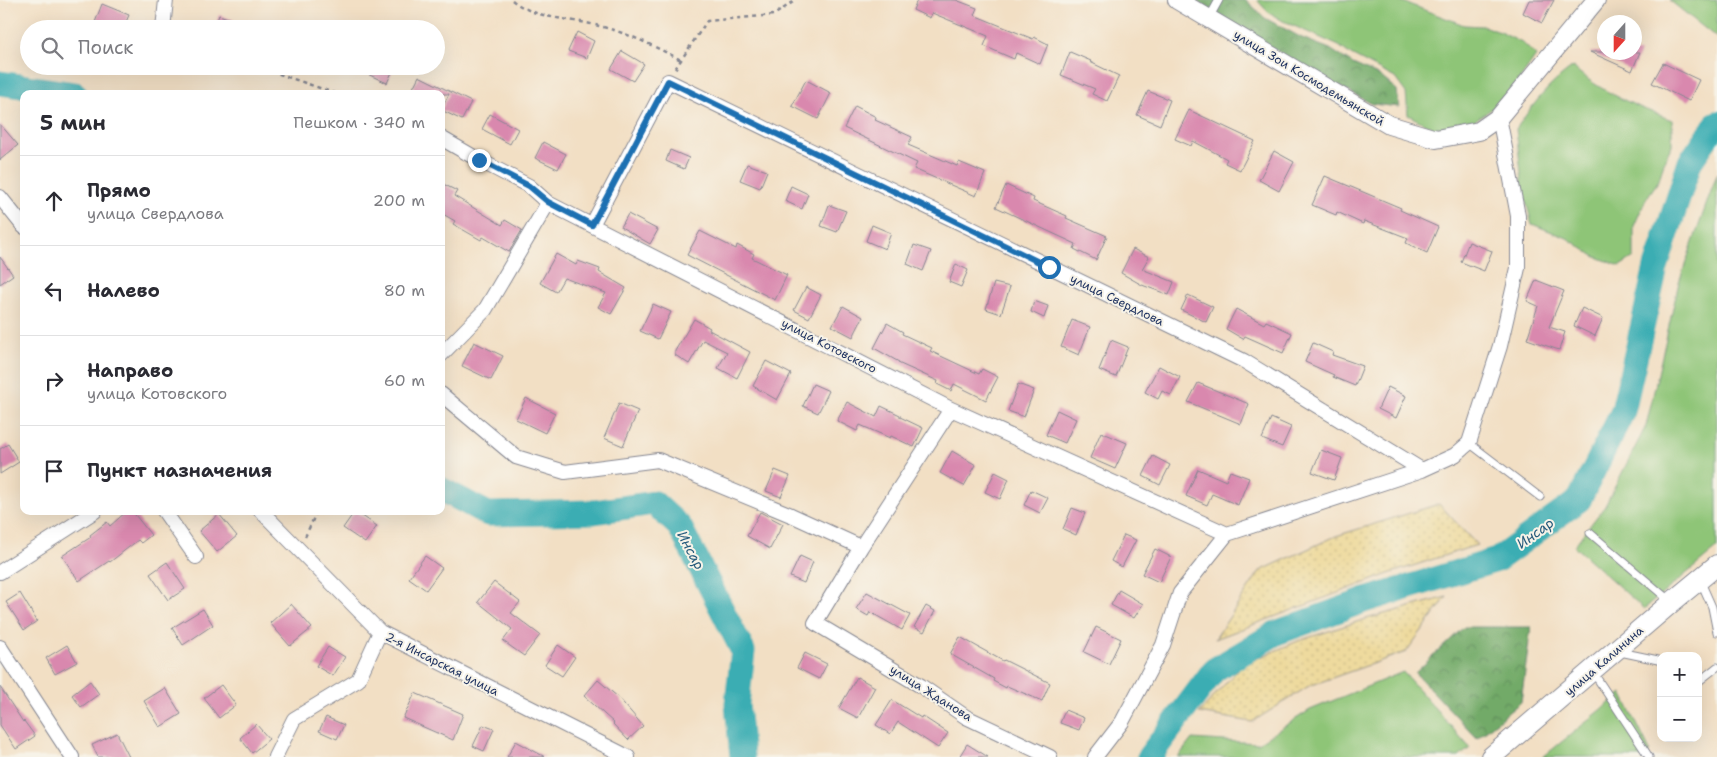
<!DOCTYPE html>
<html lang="ru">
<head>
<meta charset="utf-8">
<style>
	:root { --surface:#fff; --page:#f2f2f3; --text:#2b2b33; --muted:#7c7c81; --line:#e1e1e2 }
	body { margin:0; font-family:"Shantell Sans",sans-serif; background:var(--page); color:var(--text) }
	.controls { position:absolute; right:15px; bottom:15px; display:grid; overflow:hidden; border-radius:10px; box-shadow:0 5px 20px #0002 }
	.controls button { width:45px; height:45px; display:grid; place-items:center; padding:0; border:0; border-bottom:1px solid var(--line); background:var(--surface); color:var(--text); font:25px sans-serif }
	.compass { position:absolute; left:1597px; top:15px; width:45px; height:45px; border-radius:50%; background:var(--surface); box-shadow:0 5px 20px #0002; rotate:201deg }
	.stop { position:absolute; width:15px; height:15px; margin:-11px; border:4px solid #1f6fb2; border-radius:50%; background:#fff }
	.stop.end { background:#1f6fb2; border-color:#fff; box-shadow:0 1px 5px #0008 }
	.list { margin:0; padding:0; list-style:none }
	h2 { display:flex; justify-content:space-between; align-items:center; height:65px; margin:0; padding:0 20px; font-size:21px }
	h2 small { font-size:16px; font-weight:400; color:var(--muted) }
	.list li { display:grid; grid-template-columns:32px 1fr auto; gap:15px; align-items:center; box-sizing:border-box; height:90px; padding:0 20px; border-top:1px solid var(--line) }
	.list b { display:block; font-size:19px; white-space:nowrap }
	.list p { margin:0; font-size:16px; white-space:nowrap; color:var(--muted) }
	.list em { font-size:16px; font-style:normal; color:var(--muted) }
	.icon { flex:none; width:28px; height:28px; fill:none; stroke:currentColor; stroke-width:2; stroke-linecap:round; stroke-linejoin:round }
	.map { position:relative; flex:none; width:1717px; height:757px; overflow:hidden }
	.search { position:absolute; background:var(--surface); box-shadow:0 5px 20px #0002; left:20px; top:20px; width:425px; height:55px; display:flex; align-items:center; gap:12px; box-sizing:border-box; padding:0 18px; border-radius:28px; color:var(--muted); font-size:19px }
	.panel { position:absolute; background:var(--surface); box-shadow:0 5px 20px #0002; left:20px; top:90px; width:425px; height:425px; border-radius:10px }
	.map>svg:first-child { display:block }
</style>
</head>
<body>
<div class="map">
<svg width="1717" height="757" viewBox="0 0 1717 757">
	<defs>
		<pattern id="forest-crowns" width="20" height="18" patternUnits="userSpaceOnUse" patternTransform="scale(1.25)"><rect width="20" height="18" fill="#72aa68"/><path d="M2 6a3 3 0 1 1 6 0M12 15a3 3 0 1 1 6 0" fill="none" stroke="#5d8b59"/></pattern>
		<pattern id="sand-dots" width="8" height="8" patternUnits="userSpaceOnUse" patternTransform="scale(1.25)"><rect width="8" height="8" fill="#eeda9e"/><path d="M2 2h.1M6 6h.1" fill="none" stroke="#ccbb8a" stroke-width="1.8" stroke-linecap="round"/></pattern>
	</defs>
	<rect width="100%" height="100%" fill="#f7f3e8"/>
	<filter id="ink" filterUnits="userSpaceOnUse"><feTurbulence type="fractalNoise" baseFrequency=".02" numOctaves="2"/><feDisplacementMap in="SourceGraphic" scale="10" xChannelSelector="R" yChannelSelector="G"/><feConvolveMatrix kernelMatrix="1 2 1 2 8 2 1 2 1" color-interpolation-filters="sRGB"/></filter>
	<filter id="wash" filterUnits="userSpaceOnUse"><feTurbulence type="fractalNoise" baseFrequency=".0096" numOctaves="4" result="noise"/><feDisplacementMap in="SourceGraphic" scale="20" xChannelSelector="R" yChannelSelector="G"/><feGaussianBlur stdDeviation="1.12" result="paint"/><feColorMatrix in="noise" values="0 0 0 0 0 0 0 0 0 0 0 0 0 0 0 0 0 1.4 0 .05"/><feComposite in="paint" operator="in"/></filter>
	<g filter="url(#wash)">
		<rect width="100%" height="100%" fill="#f2dfc4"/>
		<!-- green -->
		<path fill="#8ec577" stroke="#547a6a" d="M1257,0H1398L1464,25L1483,26L1500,32L1524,44L1536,56L1518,82L1495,107L1464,127L1433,128L1408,115L1406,93L1395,78L1351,55L1339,46L1283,21L1268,12Z
			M1669,0H1717V38Z
			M1573,67C1598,91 1640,108 1672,120V145L1665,159L1659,180L1646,199L1634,226V257L1620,266L1594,256L1567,238L1532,224L1523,190L1516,129C1534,103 1547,86 1573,67Z
			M1717,174V548L1644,609L1574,546L1605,506L1646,426L1679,282Z
			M1403,672L1470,748L1459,757H1178L1192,739L1258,743L1310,710Z
			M1622,693L1650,751L1643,757H1543Z"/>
		<!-- forest -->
		<path fill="url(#forest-crowns)" stroke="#466c63" d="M1194,0H1246L1265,18L1302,38L1330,49L1353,64L1380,76L1397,90L1399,107L1372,104L1323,78L1221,18Z
			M1464,627H1531L1521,702L1477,738L1415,673Z"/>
		<!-- sand -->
		<path fill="url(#sand-dots)" stroke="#84847e" d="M1439,504L1477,545L1391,573L1215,639L1260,571L1336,536Z
			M1447,597L1406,652L1309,686L1252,722L1199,713L1242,665L1298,641L1366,619Z"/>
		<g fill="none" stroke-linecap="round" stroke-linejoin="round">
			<!-- river -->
			<path stroke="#3badb3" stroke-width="25" d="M0,83L75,94
				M441,489L488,514L594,512L654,503L680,527L743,651L737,704L742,757
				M1149,757L1214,670L1276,633L1366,600L1497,560L1579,500L1623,411L1656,267L1690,162L1717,123"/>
		</g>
		<g id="blocks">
			<!-- building -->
			<path fill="#d988ae" d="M917,0H956L977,8L974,15L1033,39L1034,37L1048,44L1040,64L1016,53L1014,59L984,46L988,36L932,13L930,18L913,10Z
				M1529,0H1554L1542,23L1523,13Z
				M102,4L129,15L123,29H104L94,25Z
				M219,15L234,20L231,29H214Z
				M577,32L594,41L587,58L568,51Z
				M622,51L644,64L633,81L611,69Z
				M1070,52L1091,61L1090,62L1119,76L1107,101L1092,94L1095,89L1061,75Z
				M1590,52H1640L1632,71Z
				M1663,63L1699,80L1689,101L1652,83Z
				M350,66H395L387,83Z
				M419,76L471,102L462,120L441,110L449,94H410Z
				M806,80L831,93L818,119L792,106Z
				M1148,91L1170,100L1160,125L1137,115Z
				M855,106L876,117L875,120L912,137L908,145L957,166L959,162L985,173L976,196L914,169L917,163L844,128Z
				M1189,110L1255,141L1240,170L1225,163L1227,159L1193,141L1191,146L1175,139Z
				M490,114L518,129L510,144L482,129Z
				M0,124L18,145L0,160Z
				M543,142L566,154L558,169L535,158Z
				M670,150L689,158L684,169L666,161Z
				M1274,151L1294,162L1279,191L1259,180Z
				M747,164L767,171L760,188L740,180Z
				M1325,176L1401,208L1400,210L1438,227L1427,253L1406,243L1408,238L1364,221L1363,224L1337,212L1336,215L1312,205Z
				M441,183L457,191L454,196L502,225L505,220L522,230L509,252L483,237L481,240L453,224L455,221L441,213Z
				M1006,185L1034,198L1033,201L1067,216L1066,218L1107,236L1096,260L1074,249L1076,244L996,207Z
				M791,186L808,194L802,209L785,201Z
				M829,205L846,211L837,232L821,226Z
				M628,214L658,230L650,244L621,227Z
				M872,225L891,233L885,249L866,241Z
				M700,231L736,249L737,245L754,254L752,258L787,275L775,300L687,255Z
				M1469,242L1492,251L1484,271L1461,262Z
				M914,245L931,251L923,271L907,264Z
				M1133,249L1149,257L1142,269L1174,282L1169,295L1142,285L1121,273Z
				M556,254L576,265L578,261L600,269L599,272L626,288L611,314L598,307L606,293L564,278L556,292L540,283Z
				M0,257L13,275L0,284Z
				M956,264L968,270L961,287L949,282Z
				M1536,280L1564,291L1549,327L1565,332L1559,350L1527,339L1538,306L1527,301Z
				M994,283L1010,287L1001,314L986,309Z
				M806,287L821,295L809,318L794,310Z
				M1188,295L1213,307L1206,322L1181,310Z
				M1034,301L1048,306L1044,318L1031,312Z
				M653,304L671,312L658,339L640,331Z
				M843,306L863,317L853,337L832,326Z
				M1582,308L1603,318L1595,336L1574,326Z
				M1236,309L1264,324L1266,321L1292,333L1283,353L1245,336L1243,339L1226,329Z
				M694,319L710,328L709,330L750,352L737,378L718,368L727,352L703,340L689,364L675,355V351Z
				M1072,320L1090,327L1079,355L1061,347Z
				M887,323L903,332L902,334L932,348L930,351L979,374L982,369L998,377L986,400L954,384L951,391L937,384L938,381L898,363L899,362L874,348Z
				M1111,340L1128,347L1116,377L1099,370Z
				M474,342L503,356L491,380L462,366Z
				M1313,343L1333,352L1332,355L1363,366L1355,386L1333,377L1334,375L1305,362Z
				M766,361L791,374L777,400L753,386Z
				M1159,366L1180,377L1171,395L1162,391L1158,399L1145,392Z
				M1198,383L1249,404L1241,424L1188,402Z
				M813,384L829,391L818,413L803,406Z
				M1018,384L1034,390L1024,417L1008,411Z
				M1388,387L1406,396L1396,418L1378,409Z
				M526,398L555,413L545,433L516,419Z
				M847,402L876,417L881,406L900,415V417L923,428L914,447L891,436L890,438L860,425L857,431L837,421Z
				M619,403L638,411L623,446L604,438Z
				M1057,410L1076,419L1065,443L1046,435Z
				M1271,418L1291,427L1282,447L1262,439Z
				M1101,432L1127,443L1115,469L1090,458Z
				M8,444L19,462L0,474V449Z
				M1321,450L1342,458L1334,480L1312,472Z
				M952,451L976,465L964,486L940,473Z
				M1153,456L1170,465L1160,485L1143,476Z
				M1198,469L1226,481L1230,471L1249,478L1238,505L1212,494L1207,505L1186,496Z
				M775,470L790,476L781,497L766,491Z
				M995,472L1009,479L1000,499L985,492Z
				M1031,490L1048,498L1040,513L1024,505Z
				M1072,508L1085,513L1076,535L1063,529Z
				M127,511H132L151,535L141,543L138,540L110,562L109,561L79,581L62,556L91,537L90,535L107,522L110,526Z
				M355,511L377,526L365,543L343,528Z
				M760,512L783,524L770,549L747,536Z
				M219,514L237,536L217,552L199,531Z
				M1124,535L1136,540L1122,567L1111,561Z
				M1155,549L1171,557L1159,582L1142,574Z
				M425,556L442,568L426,590L409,578Z
				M800,556L813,562L804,583L790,577Z
				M167,562L185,589L168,600L150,574Z
				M494,582L520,602L511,613L540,635L524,656L503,641L512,629L478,602Z
				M1119,590L1143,604L1134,618L1111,605Z
				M867,592L910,615L902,630L870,612L868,616L856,609Z
				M20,593L37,621L24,630L6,602Z
				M291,604L312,628L290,646L270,623Z
				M926,606L935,611L924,632L914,627Z
				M203,609L213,625L183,645L172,628Z
				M1096,627L1121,639L1109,664L1084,652Z
				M960,637L1003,661L1004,660L1050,683L1042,701L1007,686L1006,688L993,681L994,679L950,654Z
				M67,645L77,662L55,674L46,658Z
				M558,645L575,657L562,676L545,665Z
				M328,647L345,657L333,676L316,666Z
				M805,653L827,664L819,679L797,668Z
				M857,677L875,687L858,718L839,708Z
				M598,680L619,698L643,726L628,740L613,724L614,723L584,696Z
				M90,681L99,694L81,707L72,695Z
				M221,685L236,705L219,718L204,698Z
				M0,687L23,722L24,721L35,736L16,749L0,725Z
				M165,688L181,714L160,727L144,701Z
				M415,693L463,714L453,740L403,718Z
				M892,700L921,718L922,716L948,733L938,748L898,722L890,734L876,725Z
				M1065,710L1084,718L1079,730L1060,723Z
				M326,717L344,725L337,739L319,731Z
				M256,724L269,739L252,753L240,738Z
				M483,725L494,729L484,751L473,746Z
				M117,733L129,757H98L92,745Z
				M516,741L545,757H507Z
				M967,744L988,757H959Z"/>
		</g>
	</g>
	<g filter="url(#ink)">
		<use href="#blocks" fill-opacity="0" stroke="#868791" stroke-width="1"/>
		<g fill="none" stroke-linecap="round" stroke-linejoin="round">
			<!-- service casing -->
			<g stroke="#868791" stroke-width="9">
				<path id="service" d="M1209,18L1219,0
					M1469,443L1540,497
					M1590,533L1670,601
					M1700,580L1712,607L1717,632
					M1620,652L1658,660L1661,662
					M1593,672L1649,757
					M1698,682L1717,667"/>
			</g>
			<!-- minor casing -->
			<g stroke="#868791" stroke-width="16">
				<path id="minor" d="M163,29L166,0
					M441,138L479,160L529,186L548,203L951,409L1227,534
					M0,197L24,227
					M592,225L668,81L1244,361L1422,470
					M441,355L485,310L548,203
					M441,394L516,457L565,472L658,460L791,515L861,547
					M951,409L861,547L815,623L921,686L966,717L1050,757
					M164,511L196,557
					M261,511L380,632L628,757
					M0,572L95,511
					M0,647L72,757
					M275,757L294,719L358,680L380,632
					M1095,757L1122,722L1163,645L1180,593L1227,534L1422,470L1455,455L1469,443L1500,346L1518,268V216L1499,117"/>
			</g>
			<!-- tertiary casing -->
			<g stroke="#868791" stroke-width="20">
				<path id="tertiary" d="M1177,0L1389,125L1436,139L1479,131L1499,117L1596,0"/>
			</g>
			<!-- secondary casing -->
			<g stroke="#868791" stroke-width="22">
				<path id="secondary" d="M1491,757L1672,602L1717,565"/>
			</g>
			<!-- path -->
			<path stroke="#868791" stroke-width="2.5" stroke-dasharray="4 4" stroke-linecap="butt" d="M512,0C536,20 571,18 599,26C628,33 654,46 681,60
				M256,66L337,94
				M675,69L707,21L774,15L796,0
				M305,537L317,511"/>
			<!-- service -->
			<use href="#service" stroke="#fff" stroke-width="7"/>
			<!-- minor -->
			<use href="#minor" stroke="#fff" stroke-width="14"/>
			<!-- tertiary -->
			<use href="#tertiary" stroke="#fff" stroke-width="18"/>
			<!-- secondary -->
			<use href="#secondary" stroke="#fff" stroke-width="20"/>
		</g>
	</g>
	<g fill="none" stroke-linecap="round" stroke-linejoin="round" filter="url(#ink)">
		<!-- route -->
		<path stroke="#1f6fb2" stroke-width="6" d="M479,160L529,186L548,202L592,225L668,81L1049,267"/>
	</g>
	<g text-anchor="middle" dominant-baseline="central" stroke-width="4" stroke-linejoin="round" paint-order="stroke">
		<!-- street labels -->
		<g font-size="12" fill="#1b2f5e" stroke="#f7f3e8">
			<text transform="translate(1309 78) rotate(31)">улица Зои Космодемьянской</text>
			<text transform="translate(1117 300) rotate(26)">улица Свердлова</text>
			<text transform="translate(829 346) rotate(27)">улица Котовского</text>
			<text transform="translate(1604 661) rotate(-41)">улица Калинина</text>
			<text transform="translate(442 664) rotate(27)">2-я Инсарская улица</text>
			<text transform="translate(931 693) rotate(32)">улица Жданова</text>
		</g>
		<!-- water labels -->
		<g font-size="14" font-style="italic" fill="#265b7c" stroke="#f7f3e8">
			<text transform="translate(1535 533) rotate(-36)">Инсар</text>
			<text transform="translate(691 550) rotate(62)">Инсар</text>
		</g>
	</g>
</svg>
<div class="controls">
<button>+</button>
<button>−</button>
</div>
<svg class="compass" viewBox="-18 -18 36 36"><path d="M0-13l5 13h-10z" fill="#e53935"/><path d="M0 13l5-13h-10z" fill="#7c7c81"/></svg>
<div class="stop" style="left:1049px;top:267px"></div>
<div class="stop end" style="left:479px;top:160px"></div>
<div class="search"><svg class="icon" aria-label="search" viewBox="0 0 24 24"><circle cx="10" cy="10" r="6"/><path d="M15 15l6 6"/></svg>Поиск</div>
<section class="panel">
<h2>5 мин<small>Пешком · 340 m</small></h2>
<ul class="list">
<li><svg class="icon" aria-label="ahead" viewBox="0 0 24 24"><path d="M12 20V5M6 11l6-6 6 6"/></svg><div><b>Прямо</b><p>улица Свердлова</p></div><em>200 m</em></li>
<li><svg class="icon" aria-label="left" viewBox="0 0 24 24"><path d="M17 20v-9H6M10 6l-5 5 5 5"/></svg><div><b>Налево</b></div><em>80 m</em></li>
<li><svg class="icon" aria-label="right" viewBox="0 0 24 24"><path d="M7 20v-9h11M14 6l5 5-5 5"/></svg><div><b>Направо</b><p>улица Котовского</p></div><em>60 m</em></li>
<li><svg class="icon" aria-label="arrive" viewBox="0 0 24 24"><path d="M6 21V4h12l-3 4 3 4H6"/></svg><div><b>Пункт назначения</b></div></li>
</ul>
</section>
</div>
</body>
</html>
